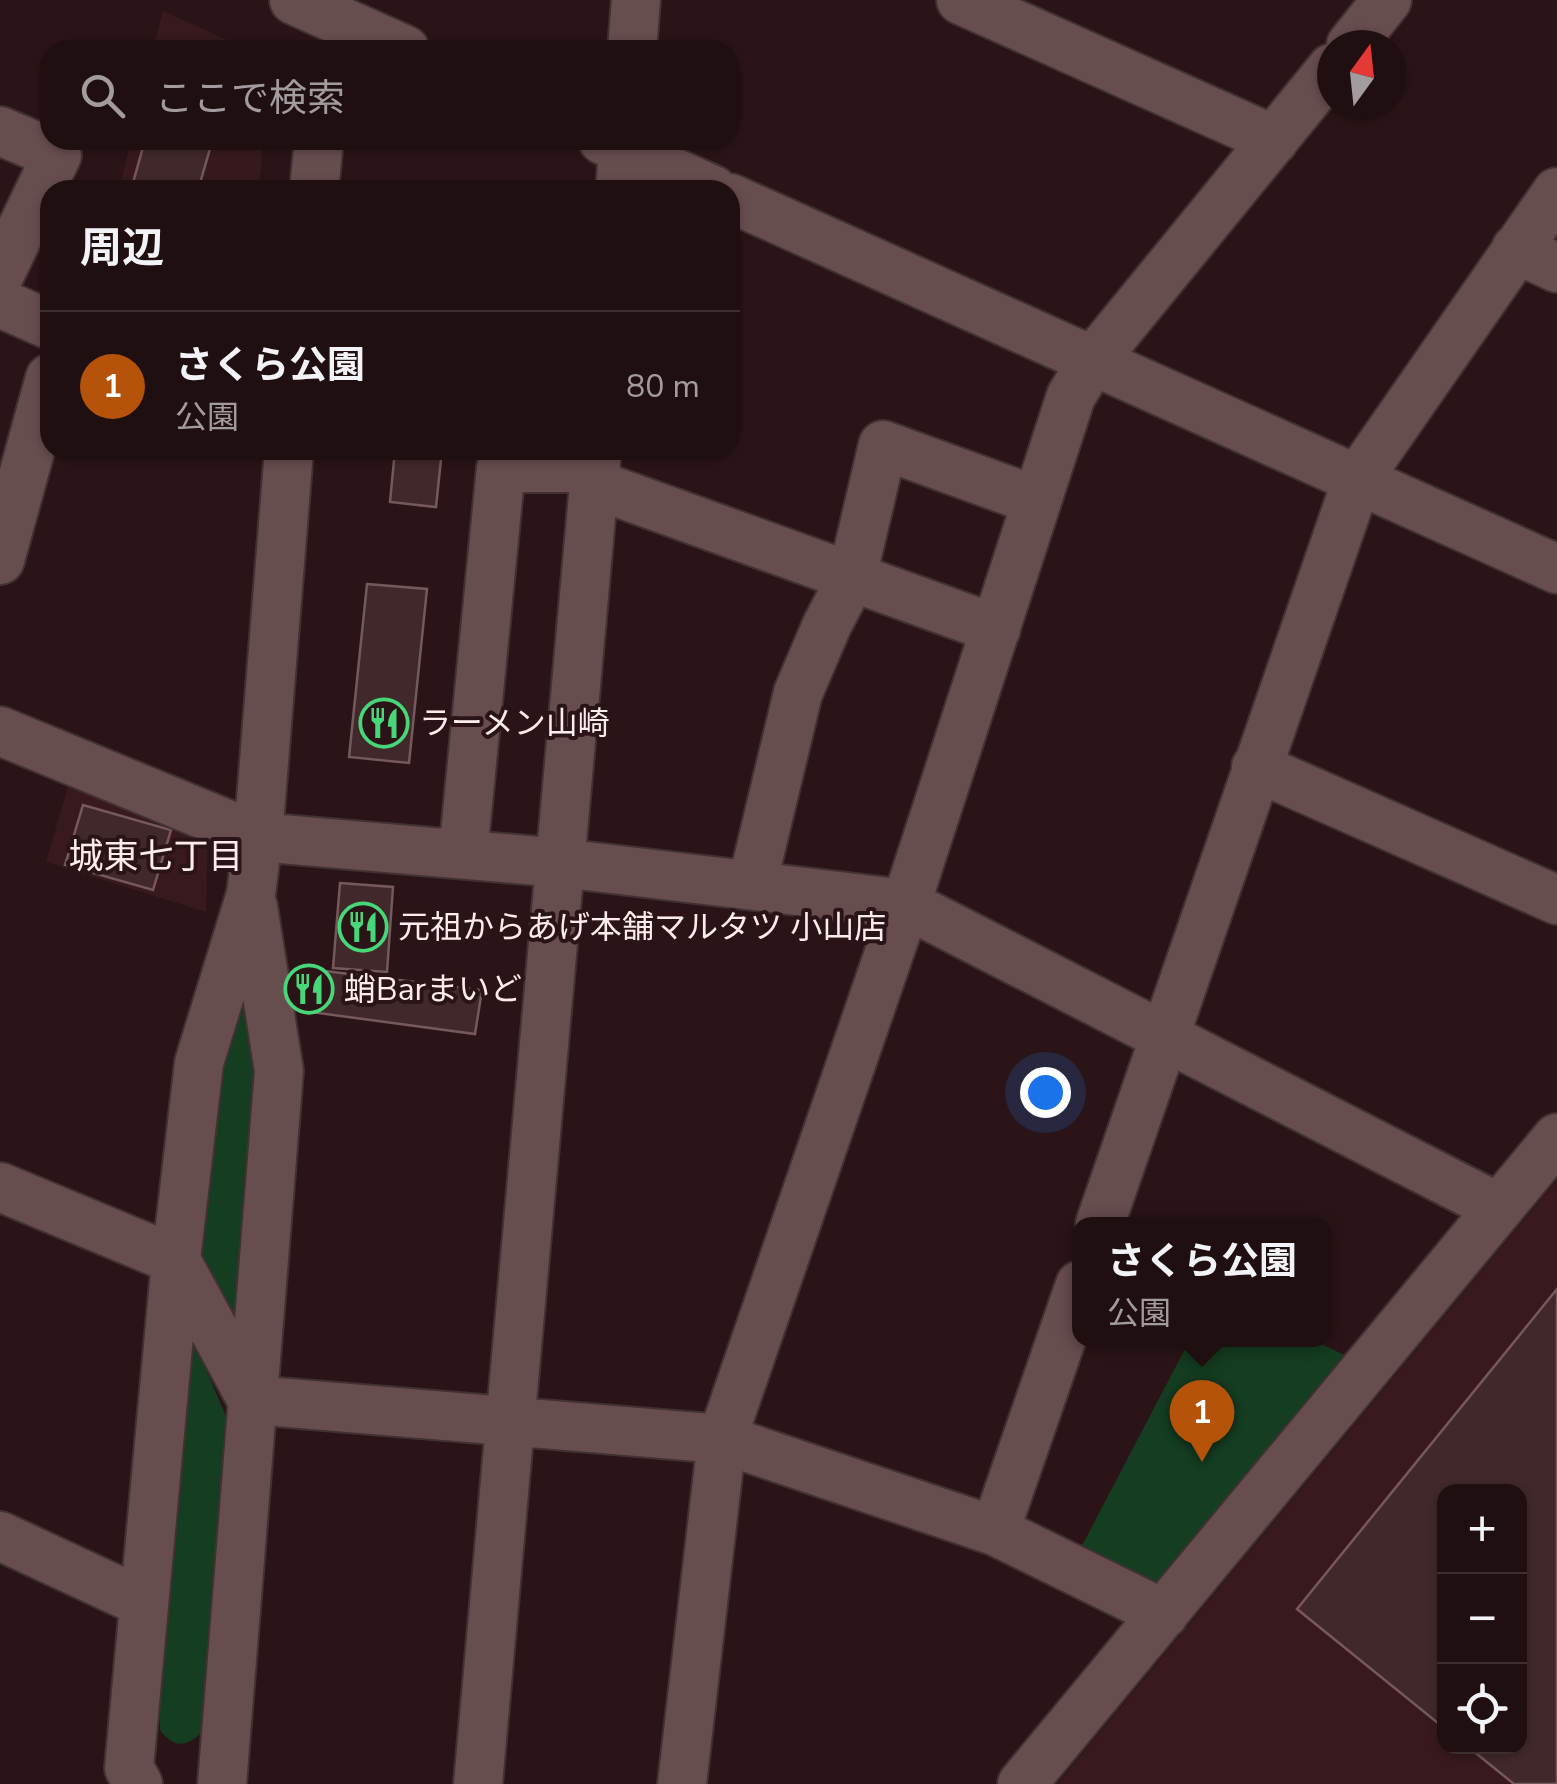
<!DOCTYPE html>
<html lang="ja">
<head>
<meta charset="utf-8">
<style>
	:root { --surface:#200f11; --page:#2d1d1f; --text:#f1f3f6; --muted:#a29c9f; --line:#3d2f31; --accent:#b45309 }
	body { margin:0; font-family:"Nunito Sans","Noto Sans JP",sans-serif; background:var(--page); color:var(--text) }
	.controls { position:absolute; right:30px; bottom:30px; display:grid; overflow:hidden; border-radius:20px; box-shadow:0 2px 8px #0004 }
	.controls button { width:90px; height:90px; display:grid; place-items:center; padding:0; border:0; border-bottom:2px solid var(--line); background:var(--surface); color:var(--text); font:50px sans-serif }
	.compass { position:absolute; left:1317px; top:30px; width:90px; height:90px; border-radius:50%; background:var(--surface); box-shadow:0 2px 8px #0004; rotate:15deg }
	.you { position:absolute; left:1045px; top:1092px; width:35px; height:35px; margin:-25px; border:8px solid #fff; border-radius:50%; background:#1a73e8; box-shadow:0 0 0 15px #1a73e833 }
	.badge { display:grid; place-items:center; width:65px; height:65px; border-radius:50%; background:var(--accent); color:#fff; font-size:32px; font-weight:700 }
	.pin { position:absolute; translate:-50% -82px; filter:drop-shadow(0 2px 5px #0008) }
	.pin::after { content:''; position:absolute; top:52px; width:35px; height:30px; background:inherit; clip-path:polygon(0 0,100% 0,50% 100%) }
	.popup { position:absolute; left:1072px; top:1217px; width:260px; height:130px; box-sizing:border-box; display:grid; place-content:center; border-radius:20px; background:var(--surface); filter:drop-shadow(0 2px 8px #0005); font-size:32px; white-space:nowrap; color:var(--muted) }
	.popup b { font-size:38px; color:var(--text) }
	.popup::after { content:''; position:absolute; left:50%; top:100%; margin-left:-20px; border:20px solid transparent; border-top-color:var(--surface) }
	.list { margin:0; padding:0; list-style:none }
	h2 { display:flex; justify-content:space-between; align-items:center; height:130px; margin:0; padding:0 40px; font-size:42px }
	h2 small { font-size:32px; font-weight:400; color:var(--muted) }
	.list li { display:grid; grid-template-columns:65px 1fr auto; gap:30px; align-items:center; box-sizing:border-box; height:150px; padding:0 40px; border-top:2px solid var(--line) }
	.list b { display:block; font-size:38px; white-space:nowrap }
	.list p { margin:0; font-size:32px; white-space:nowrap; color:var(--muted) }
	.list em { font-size:32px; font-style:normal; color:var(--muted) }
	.icon { flex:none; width:55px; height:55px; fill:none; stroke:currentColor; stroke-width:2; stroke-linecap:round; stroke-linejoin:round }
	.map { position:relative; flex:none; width:1557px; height:1784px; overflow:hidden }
	.search { position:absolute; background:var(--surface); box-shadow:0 2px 8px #0004; left:40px; top:40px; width:700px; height:110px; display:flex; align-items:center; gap:25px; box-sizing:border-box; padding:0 35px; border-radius:30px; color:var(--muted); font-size:38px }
	.panel { position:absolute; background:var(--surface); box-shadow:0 2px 8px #0004; left:40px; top:180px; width:700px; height:280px; border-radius:30px }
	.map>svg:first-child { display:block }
</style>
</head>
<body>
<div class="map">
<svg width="1557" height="1784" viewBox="0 0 1557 1784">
	<rect width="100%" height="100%" fill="#2b1417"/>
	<!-- built -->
	<path fill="#381a1e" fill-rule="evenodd" d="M163,11L249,50H153Z
		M131,140H263L259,190H119Z
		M74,766L208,824L206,912L46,862Z
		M1557,1180V1784H1057ZM1444,1492H1520V1746H1444Z"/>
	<!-- green -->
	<path fill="#143d21" d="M245,1008L258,1059L238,1354L195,1262L217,1052L239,1011Z
		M193,1339L231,1428L208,1727C190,1744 178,1753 160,1730V1633L187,1342Z
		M1179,1340H1313L1359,1362L1161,1606L1074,1561L1187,1345Z"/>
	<!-- building -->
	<path fill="#41282b" stroke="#75595c" stroke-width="2.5" d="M145,140L212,142L198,190H131Z
		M395,450H442L436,507L390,502Z
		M367,584L427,589L409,763L349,757Z
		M83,805L171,830L153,890L65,865Z
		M340,883L393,887L387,972L333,968Z
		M300,968L482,990L475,1034L296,1010Z
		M1557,1289V1784H1514L1467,1746H1520V1492H1444V1728L1297,1609Z"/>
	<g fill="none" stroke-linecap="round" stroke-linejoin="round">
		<!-- minor casing -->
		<g stroke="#413133" stroke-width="52">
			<path id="minor" d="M294,0L405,50
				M961,0L1274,140
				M1351,45L1387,0
				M632,50L636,0
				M0,131L57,155L0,274
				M603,140L713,190
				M314,190L319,140
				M620,190L624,140
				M730,198L1557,569
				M1516,249L1557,268
				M0,303L50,325
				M594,484L996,629
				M0,560L50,378
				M0,731L258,837L561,863L906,904L1499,1208
				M1256,767L1557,900
				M463,854L501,468H596
				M752,885L798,693L827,625L852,577L883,445L1037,501
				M0,1187L176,1260L252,1400L722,1439L995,1531L1164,1614
				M1100,1224L1357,480L1557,192
				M995,1531L1080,1285
				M0,1536L144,1603
				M138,1784L129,1768L176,1260L199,1063L251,894L258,837L289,450
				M222,1784L279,1071L253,907
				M478,1784L597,450
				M682,1784L722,1439L906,904L1071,396L1092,362L1332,68
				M1022,1784L1557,1138"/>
		</g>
		<!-- minor -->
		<use href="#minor" stroke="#684d4f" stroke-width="48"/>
	</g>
	<!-- icons -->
	<defs>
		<g id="restaurant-ring" transform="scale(2.5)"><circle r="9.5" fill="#2b1417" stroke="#48d778" stroke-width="1.5"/><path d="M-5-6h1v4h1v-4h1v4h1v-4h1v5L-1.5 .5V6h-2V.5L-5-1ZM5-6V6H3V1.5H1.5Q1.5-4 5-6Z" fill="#48d778"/></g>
	</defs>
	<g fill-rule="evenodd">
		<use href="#restaurant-ring" x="384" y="723"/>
		<use href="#restaurant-ring" x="363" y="927"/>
		<use href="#restaurant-ring" x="309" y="989"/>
	</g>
	<g text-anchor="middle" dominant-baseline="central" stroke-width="8" stroke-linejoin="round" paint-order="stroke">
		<!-- poi labels -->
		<g font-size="32" fill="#fdeced" stroke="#2b1417" text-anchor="start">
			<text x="419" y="723">ラーメン山崎</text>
			<text x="398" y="927">元祖からあげ本舗マルタツ 小山店</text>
			<text x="344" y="989">蛸Barまいど</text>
		</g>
		<!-- neighbourhood labels -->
		<g font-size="35" fill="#fdeced" stroke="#2b1417">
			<text x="156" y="856">城東七丁目</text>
		</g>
	</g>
</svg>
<div class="controls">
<button>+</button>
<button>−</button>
<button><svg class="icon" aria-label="locate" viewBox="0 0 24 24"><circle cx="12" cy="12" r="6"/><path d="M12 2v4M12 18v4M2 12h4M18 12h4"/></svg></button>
</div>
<svg class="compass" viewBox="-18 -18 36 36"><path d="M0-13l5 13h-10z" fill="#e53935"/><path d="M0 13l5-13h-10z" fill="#a29c9f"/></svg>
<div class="you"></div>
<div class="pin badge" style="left:1202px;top:1462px">1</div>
<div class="popup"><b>さくら公園</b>公園</div>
<div class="search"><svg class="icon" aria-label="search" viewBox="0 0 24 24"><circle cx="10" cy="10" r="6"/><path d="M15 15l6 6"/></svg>ここで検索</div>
<section class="panel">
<h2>周辺<small></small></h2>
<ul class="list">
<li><span class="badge">1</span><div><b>さくら公園</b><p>公園</p></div><em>80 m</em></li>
</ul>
</section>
</div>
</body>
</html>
